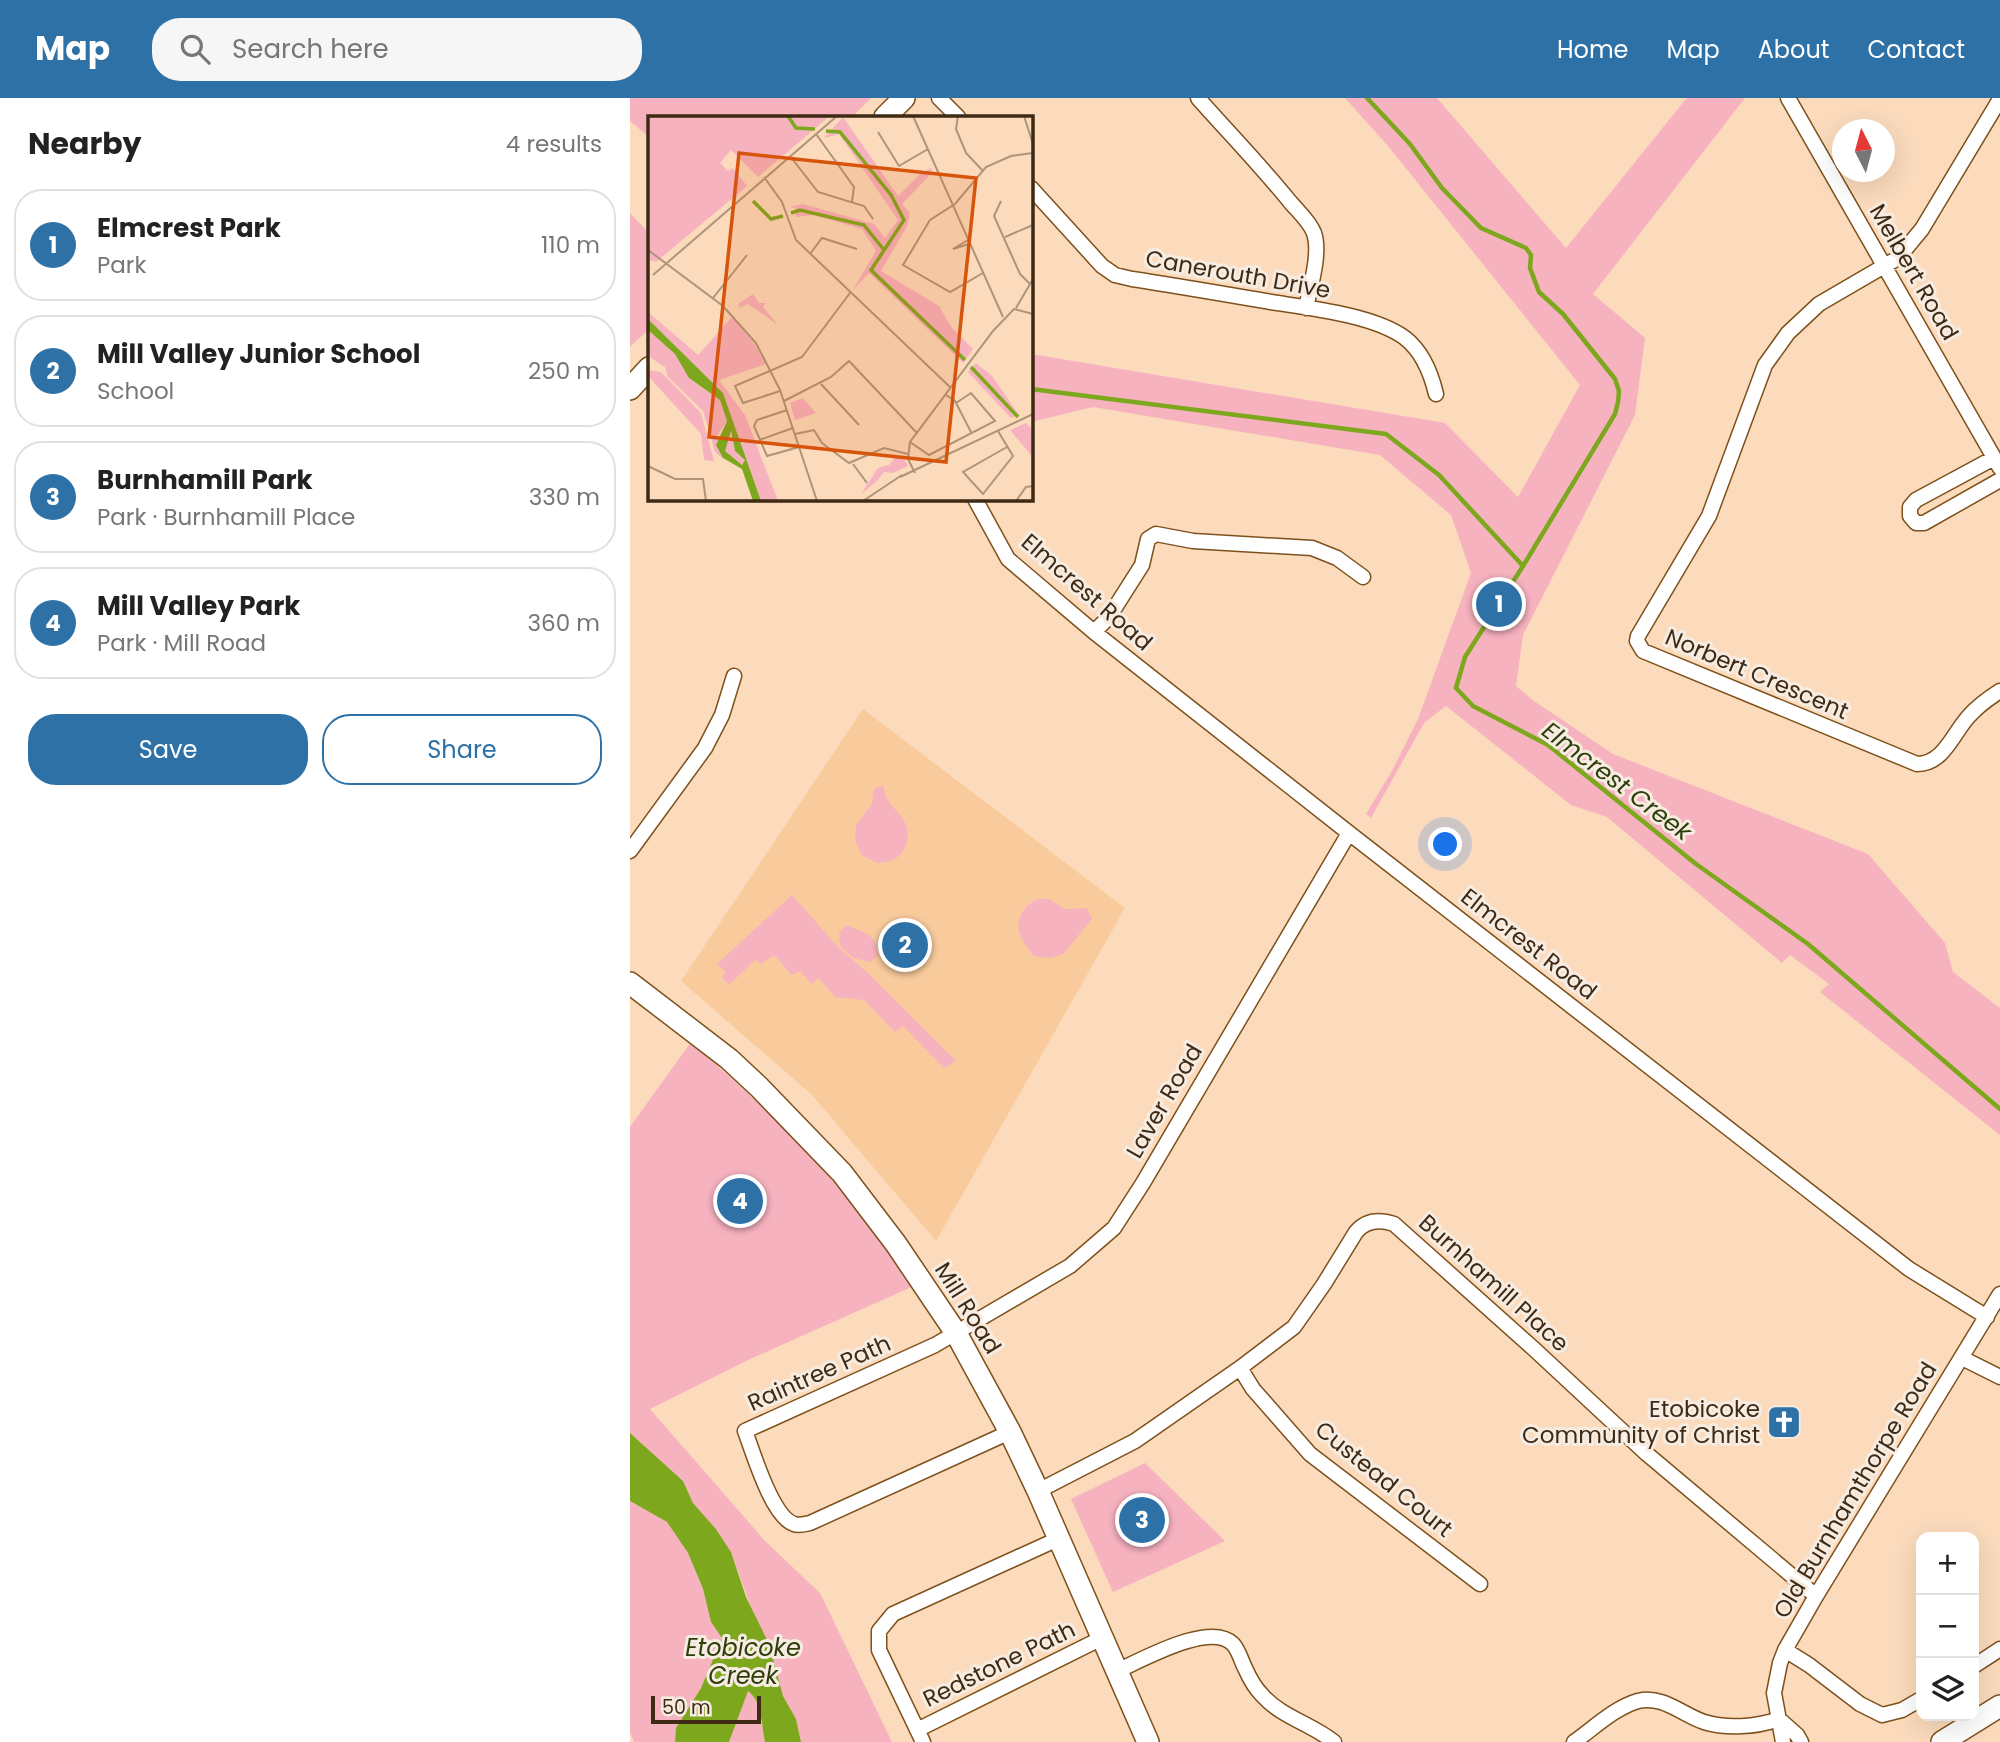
<!DOCTYPE html>
<html lang="en">
<head>
<meta charset="utf-8">
<style>
	:root { --surface:#fff; --page:#f6f6f6; --text:#222; --muted:#767676; --line:#e0e0e0; --accent:#2e71a6 }
	body { margin:0; font-family:Poppins,sans-serif; background:var(--page); color:var(--text) }
	.controls { position:absolute; right:21px; bottom:21px; display:grid; overflow:hidden; border-radius:14px; box-shadow:0 7px 28px #0002 }
	.controls button { width:63px; height:63px; display:grid; place-items:center; padding:0; border:0; border-bottom:2px solid var(--line); background:var(--surface); color:var(--text); font:35px sans-serif }
	.compass { position:absolute; left:1202px; top:21px; width:63px; height:63px; border-radius:50%; background:var(--surface); box-shadow:0 7px 28px #0002; rotate:354deg }
	.scale { position:absolute; left:21px; bottom:18px; width:110px; box-sizing:border-box; padding-left:7px; border:4px solid #3e2a15; border-top:0; font-size:19px; line-height:24px; white-space:nowrap; color:#3e2a15; -webkit-text-stroke:5px #f7ece2; paint-order:stroke }
	.you { position:absolute; left:816px; top:747px; width:24px; height:24px; margin:-18px; border:5px solid #fff; border-radius:50%; background:#1a73e8; box-shadow:0 0 0 10px #1a73e833 }
	.badge { display:grid; place-items:center; width:46px; height:46px; border-radius:50%; background:var(--accent); color:#fff; font-size:23px; font-weight:700 }
	.pin { position:absolute; translate:-50% -50%; border:4px solid #fff; box-shadow:0 2px 7px #0006 }
	.list { margin:0; padding:0; list-style:none }
	h2 { display:flex; justify-content:space-between; align-items:center; height:91px; margin:0; padding:0 28px; font-size:30px }
	h2 small { font-size:23px; font-weight:400; color:var(--muted) }
	.list li { display:grid; grid-template-columns:46px 1fr auto; gap:21px; align-items:center; box-sizing:border-box; height:112px; margin:0 14px 14px; padding:0 14px; border:2px solid var(--line); border-radius:28px }
	.list b { display:block; font-size:26px; white-space:nowrap }
	.list p { margin:0; font-size:23px; white-space:nowrap; color:var(--muted) }
	.list em { font-size:23px; font-style:normal; color:var(--muted) }
	.actions { display:flex; gap:14px; padding:21px 28px }
	.actions a { flex:1; padding:16px 0; border:2px solid var(--accent); border-radius:28px; text-align:center; font-size:24px; color:var(--accent) }
	.actions .main { background:var(--accent); color:#fff }
	.icon { flex:none; width:38px; height:38px; fill:none; stroke:currentColor; stroke-width:2; stroke-linecap:round; stroke-linejoin:round }
	.map { position:relative; flex:none; width:1370px; height:1644px; overflow:hidden }
	header { display:flex; align-items:center; gap:42px; box-sizing:border-box; height:98px; padding:0 35px; background:var(--accent); color:#fff }
	header strong { font-size:33px }
	nav { display:flex; gap:38px; margin-inline-start:auto; font-size:24px }
	.search { width:490px; height:63px; background:var(--page); display:flex; align-items:center; gap:18px; box-sizing:border-box; padding:0 24px; border-radius:28px; color:var(--muted); font-size:26px }
	main { display:flex }
	aside { flex:1; background:var(--surface) }
	.map>svg:first-child { display:block }
</style>
</head>
<body>
<header>
<strong>Map</strong>
<div class="search"><svg class="icon" aria-label="search" viewBox="0 0 24 24"><circle cx="10" cy="10" r="6"/><path d="M15 15l6 6"/></svg>Search here</div>
<nav><a>Home</a><a>Map</a><a>About</a><a>Contact</a></nav>
</header>
<main>
<aside>
<h2>Nearby<small>4 results</small></h2>
<ul class="list">
<li><span class="badge">1</span><div><b>Elmcrest Park</b><p>Park</p></div><em>110 m</em></li>
<li><span class="badge">2</span><div><b>Mill Valley Junior School</b><p>School</p></div><em>250 m</em></li>
<li><span class="badge">3</span><div><b>Burnhamill Park</b><p>Park · Burnhamill Place</p></div><em>330 m</em></li>
<li><span class="badge">4</span><div><b>Mill Valley Park</b><p>Park · Mill Road</p></div><em>360 m</em></li>
</ul>
<div class="actions"><a class="main">Save</a><a>Share</a></div>
</aside>
<div class="map">
<svg width="1370" height="1644" viewBox="0 0 1370 1644">
	<rect width="100%" height="100%" fill="#fbdbbc"/>
	<!-- built -->
	<path fill="#f9cb9c" d="M233,611L495,810L306,1143L182,997L51,883Z"/>
	<!-- green -->
	<path fill="#f7b2bf" d="M0,0H241L222,19H19V39L0,23Z
		M715,0H807L936,150L1055,2L1058,0H1115L963,196L1015,240L1005,317L893,537L886,588L904,603L983,656L1238,756L1315,845L1323,874L1370,910V1037L1190,894L1199,886L1160,857L1152,865L977,719L941,707L816,608L794,625L741,720L736,716L763,671L788,621L841,475L821,417L750,357L463,309L401,324V256L815,325L888,399L950,287L758,48Z
		M0,115L19,135V231L0,249Z
		M253,688C257,708 264,707 273,721C281,734 279,754 264,761C260,764 252,764 247,765L232,757L225,743L226,727L242,706L244,690Z
		M162,797L207,848L241,878L326,963L314,970L273,928L265,934L234,902L205,899L189,880L181,886L170,873L162,877L144,857L131,866L125,862L99,887L92,880L95,874L87,866Z
		M409,801H419L435,811L457,810L462,821L433,856L420,860L404,858C398,850 391,842 389,833C386,819 396,805 409,801Z
		M217,827C236,836 246,835 248,858L241,864L223,860L210,847L209,834Z
		M61,944C108,986 153,1027 196,1074C228,1109 256,1149 284,1188L118,1262L20,1311L136,1444L190,1495L262,1644H171L166,1621L153,1598L101,1454L86,1431L63,1405L53,1383L0,1335V1029Z
		M515,1365L595,1443L483,1494L441,1401Z
		M0,1403L37,1424L58,1455L73,1492L81,1524L92,1540L71,1590L46,1630L45,1644H4L0,1634Z
		M118,1592C133,1604 131,1627 135,1644H99Z"/>
	<!-- water -->
	<path fill="#7da71d" d="M0,1335L53,1383L63,1405L86,1431L101,1454L116,1499L139,1546L153,1598L166,1621L171,1644H135C131,1627 133,1604 118,1593L99,1644H45L46,1630L71,1590L92,1540L81,1524L73,1491L58,1455L37,1424L0,1403Z"/>
	<g fill="none" stroke-linecap="round" stroke-linejoin="round">
		<!-- stream -->
		<path stroke="#7da71d" stroke-width="4.5" d="M737,0L780,46L812,90L851,130L896,150L901,157L900,170L909,194L933,216L985,281L989,293L988,304L985,316L893,468L835,559L826,590L843,608L918,647L1066,766L1178,846L1370,1011
			M401,291L756,336L809,377L893,468"/>
		<!-- street casing -->
		<g stroke="#7e501b" stroke-width="17">
			<path id="street" d="M309,0L328,19
				M568,0C599,35 632,69 661,105C669,114 680,124 684,135C691,155 680,190 676,210
				M1158,0L1370,370
				M1370,1L1292,131L1268,160L1189,206L1158,235L1135,267L1079,418L1008,538L1007,543L1013,553L1287,666C1314,666 1323,635 1339,618C1348,608 1359,600 1370,593
				M401,90L472,168L485,177L502,181C548,188 594,196 641,204C679,210 744,217 775,240C793,254 801,275 806,296
				M1364,360L1286,402L1280,409V418L1286,425H1294L1370,382
				M345,401L378,461L464,534L719,735L1279,1171L1357,1219
				M464,534L479,519L512,467L518,441L526,436L563,443L682,450L707,460L733,479
				M0,753L75,650L92,617L104,578
				M1332,1260L1370,1279
				M610,1270L623,1291L680,1356L850,1486
				M380,1334L180,1425C175,1426 169,1428 164,1426C142,1419 123,1354 115,1333L305,1247L440,1168L484,1130L513,1085L719,735
				M408,1393L505,1343L610,1270L664,1229L694,1186L726,1134C736,1122 749,1121 764,1126L904,1251L1017,1356L1186,1498
				M1155,1552L1179,1567L1230,1606L1252,1617L1272,1612L1291,1601
				M1344,1568L1370,1551
				M487,1573C512,1562 580,1523 603,1546C609,1553 611,1562 615,1570C619,1579 625,1590 632,1597C651,1619 682,1626 704,1644
				M1149,1621L1167,1637L1171,1644
				M287,1632L472,1540
				M293,1644L249,1552V1533L263,1516L428,1441
				M944,1644C964,1630 984,1610 1008,1603C1033,1597 1051,1616 1074,1624C1097,1631 1126,1629 1149,1621
				M1153,1644L1144,1595L1150,1565L1155,1552L1186,1498L1370,1196"/>
		</g>
		<!-- secondary casing -->
		<g stroke="#7e501b" stroke-width="24">
			<path id="secondary" d="M255,19L274,0
				M0,291L19,270
				M0,885L99,961L129,989L212,1075L266,1146L326,1235L380,1334L408,1393L518,1644
				M1312,1644L1370,1608"/>
		</g>
		<!-- street -->
		<use href="#street" stroke="#fff" stroke-width="14"/>
		<!-- secondary -->
		<use href="#secondary" stroke="#fff" stroke-width="21"/>
	</g>
	<!-- icons -->
	<defs>
		<g id="church-square" transform="scale(1.75)"><rect x="-9" y="-9" width="18" height="18" rx="4" fill="#2e71a6" stroke="#f7ece2"/><path d="M-1.2-6h2.4v3.5h3.3v2.4h-3.3V6h-2.4V-.1h-3.3v-2.4h3.3Z" fill="#fff"/></g>
	</defs>
	<g fill-rule="evenodd">
		<use href="#church-square" x="1154" y="1324"/>
	</g>
	<g text-anchor="middle" dominant-baseline="central" stroke-width="6" stroke-linejoin="round" paint-order="stroke">
		<!-- street labels -->
		<g font-size="23" fill="#3e2a15" stroke="#f7ece2">
			<text transform="translate(1284 174) rotate(60)">Melbert Road</text>
			<text transform="translate(608 176) rotate(10)">Canerouth Drive</text>
			<text transform="translate(457 494) rotate(41)">Elmcrest Road</text>
			<text transform="translate(1127 576) rotate(23)">Norbert Crescent</text>
			<text transform="translate(899 846) rotate(38)">Elmcrest Road</text>
			<text transform="translate(534 1003) rotate(-60)">Laver Road</text>
			<text transform="translate(864 1185) rotate(42)">Burnhamill Place</text>
			<text transform="translate(338 1210) rotate(58)">Mill Road</text>
			<text transform="translate(189 1275) rotate(-24)">Raintree Path</text>
			<text transform="translate(754 1381) rotate(39)">Custead Court</text>
			<text transform="translate(1225 1392) rotate(-59)">Old Burnhamthorpe Road</text>
			<text transform="translate(369 1566) rotate(-26)">Redstone Path</text>
		</g>
		<!-- poi labels -->
		<g font-size="23" fill="#3e2a15" stroke="#f7ece2" text-anchor="end">
			<text x="1130" y="1311">Etobicoke<tspan x="1130" dy="26">Community of Christ</tspan></text>
		</g>
		<!-- water labels -->
		<g font-size="24" font-style="italic" fill="#2d3e0a" stroke="#f7ece2">
			<text transform="translate(987 683) rotate(37)">Elmcrest Creek</text>
			<text x="113" y="1549">Etobicoke<tspan x="113" dy="28">Creek</tspan></text>
		</g>
	</g>
	<!-- overview -->
	<g transform="translate(18 18)">
		<rect width="385" height="385" fill="#fbdbbc"/>
		<path d="M0,0H182L110,61L83,34L72,47L80,55L85,52L99,70L8,146L0,144ZM195,1L250,80L273,57L283,52L285,56L254,88L262,97L259,110L233,155L291,190L304,212L325,233L315,247L221,157L205,174L228,135L214,113L165,99L148,101L147,92L142,91L155,88L226,108L237,122L250,104L191,18L176,22ZM105,178L111,187H118L115,191L130,209L100,188L92,192L90,188ZM0,196L50,239L84,201L106,227L118,248L71,264L97,299L130,385H113L75,277L0,203ZM0,214L27,238L43,264L72,284L79,305L69,320L75,343L67,336L55,295L20,261L17,251L0,240ZM328,247L344,260L371,299L363,302L320,256ZM0,254L13,256L53,297L66,345L56,344L53,318L0,260ZM155,282L168,297L147,304L142,287ZM378,307L385,314V362L384,340L362,314ZM82,314L87,335L97,344L94,349L76,335ZM248,340L256,342L260,350L245,357L236,356L228,366L213,378L230,352L241,349Z" fill="#f7b2bf"/>
		<path d="M0,203L75,277L113,385H105L94,353L75,342L68,329L79,305L72,284L41,262L27,238L0,214ZM83,315L87,335L97,344L94,349L77,335Z" fill="#7da71d" fill-rule="evenodd"/>
		<path fill="none" stroke="#7da71d" stroke-width="3.5" d="M140,0L148,12L167,13M178,15L192,16L243,79L256,104L223,154L317,244M105,85L123,103L135,100M143,97L152,94L216,109L236,134M323,251L370,301"/>
		<path fill="none" stroke="#af9479" stroke-width="2" d="M265,0L355,201M310,0L308,13L318,37L335,55M376,0L385,28M230,16L251,50L280,33M168,18L206,71L204,86M142,40L170,76L216,90L225,103M116,61L134,86L148,124L303,272M353,85L346,100L372,158L382,168M357,121L385,109M320,124L305,133L321,128M0,134L75,190L108,227L132,274L169,385M162,138L174,122L209,133M335,157L302,176L255,149L282,104L307,88L338,51L363,40L385,37M5,159L189,0M65,182L99,139M368,192L385,163M173,268L211,309M132,275L95,287L87,270L154,241L202,177M298,279L307,285L324,318M136,285L183,261L201,245L269,317M139,294L109,304L106,310L119,340L151,331M350,315L365,340L335,378L315,356L359,331M147,318L166,314L174,327L201,347L236,332L260,338M111,324L145,312M262,326L281,339L347,305L323,277L308,287M205,348L219,367M0,350L27,363H55L58,385M267,357L260,343L262,326L345,215L366,193L385,198M252,361L385,298M215,385L254,359M368,385L378,371L385,370"/>
		<path fill="#d7540d" fill-opacity="0.15" stroke="#d7540d" stroke-width="3.5" d="M91,37L328,62L298,346L61,321Z"/>
		<rect width="385" height="385" fill="none" stroke="#3e2a15" stroke-width="3.5"/>
	</g>
</svg>
<div class="controls">
<button>+</button>
<button>−</button>
<button><svg class="icon" aria-label="layers" viewBox="0 0 24 24"><path d="M12 4l9 5-9 5-9-5zM3 14l9 5 9-5"/></svg></button>
</div>
<svg class="compass" viewBox="-18 -18 36 36"><path d="M0-13l5 13h-10z" fill="#e53935"/><path d="M0 13l5-13h-10z" fill="#767676"/></svg>
<div class="scale">50 m</div>
<div class="you"></div>
<div class="pin badge" style="left:869px;top:506px">1</div>
<div class="pin badge" style="left:275px;top:847px">2</div>
<div class="pin badge" style="left:512px;top:1422px">3</div>
<div class="pin badge" style="left:110px;top:1103px">4</div>
</div>
</main>
</body>
</html>
